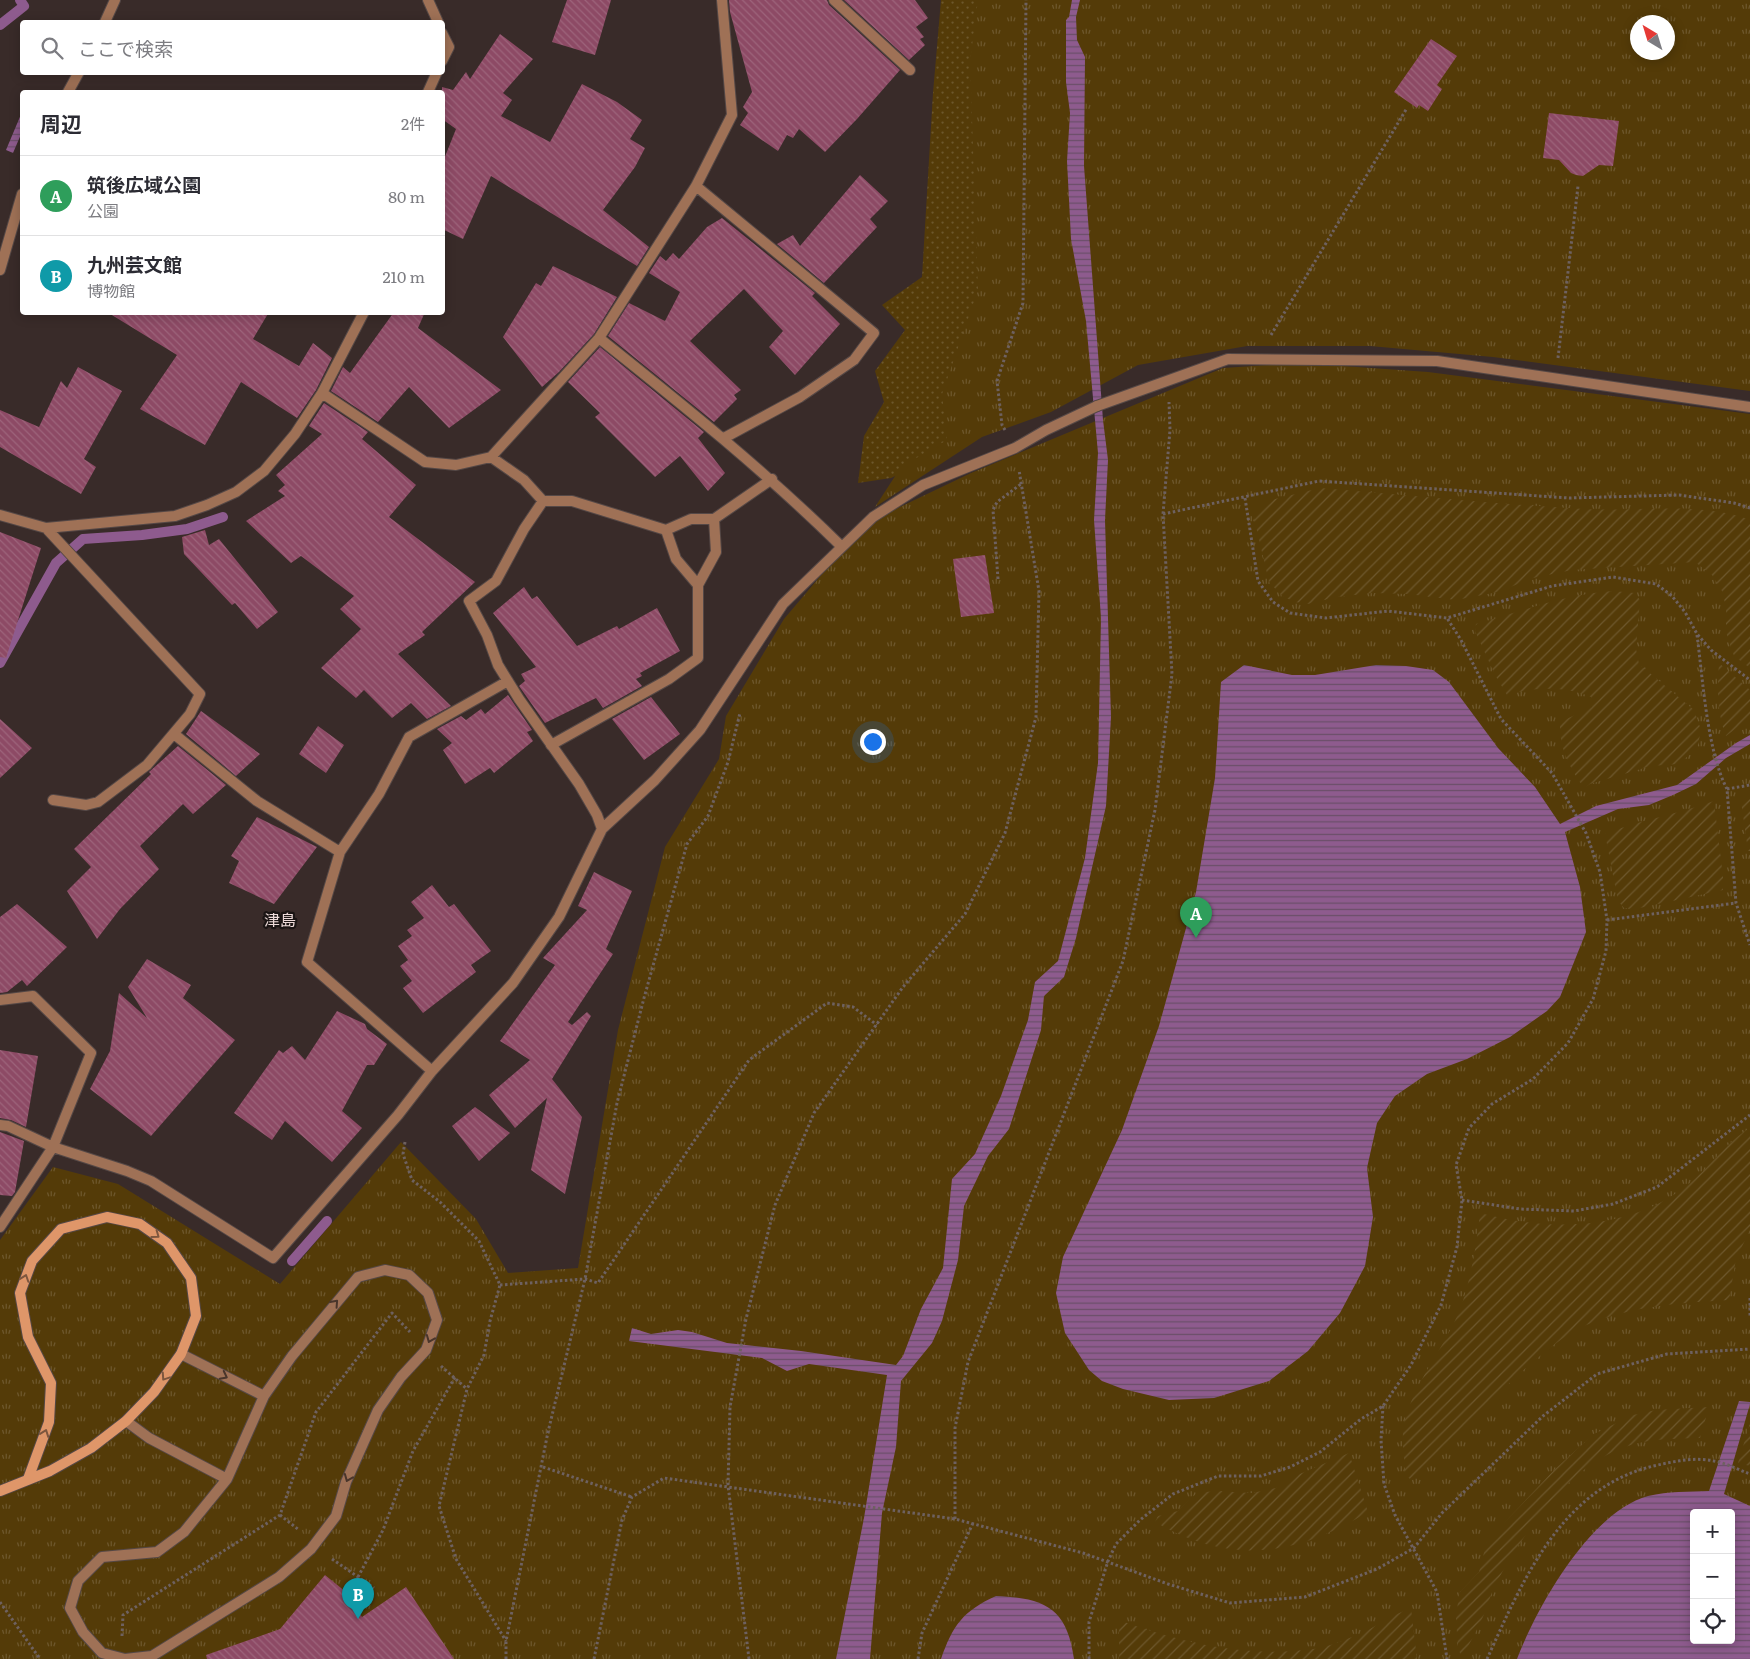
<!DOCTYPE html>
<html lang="ja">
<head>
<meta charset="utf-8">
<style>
	:root { --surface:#fff; --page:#f2f2f3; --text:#2b2b33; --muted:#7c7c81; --line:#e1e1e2; --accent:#b45309 }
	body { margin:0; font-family:Literata,"Noto Sans JP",serif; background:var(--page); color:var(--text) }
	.controls { position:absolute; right:15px; bottom:15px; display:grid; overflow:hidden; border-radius:5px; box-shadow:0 2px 12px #0003 }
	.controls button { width:45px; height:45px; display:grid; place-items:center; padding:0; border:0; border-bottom:1px solid var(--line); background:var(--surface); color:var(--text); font:25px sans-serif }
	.compass { position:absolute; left:1630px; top:15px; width:45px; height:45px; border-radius:50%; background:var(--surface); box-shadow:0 2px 12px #0003; rotate:322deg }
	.you { position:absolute; left:872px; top:741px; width:18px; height:18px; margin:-12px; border:4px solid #fff; border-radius:50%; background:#1a73e8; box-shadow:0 0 0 8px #1a73e833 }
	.badge { display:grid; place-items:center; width:32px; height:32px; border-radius:50%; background:var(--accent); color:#fff; font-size:16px; font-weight:700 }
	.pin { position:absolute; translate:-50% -41px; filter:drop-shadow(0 1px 2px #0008) }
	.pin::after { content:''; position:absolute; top:26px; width:18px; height:15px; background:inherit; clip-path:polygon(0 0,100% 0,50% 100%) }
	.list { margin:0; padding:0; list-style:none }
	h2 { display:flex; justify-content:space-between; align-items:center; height:65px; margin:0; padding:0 20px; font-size:21px }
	h2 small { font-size:16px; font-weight:400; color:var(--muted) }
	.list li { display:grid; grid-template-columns:32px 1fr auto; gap:15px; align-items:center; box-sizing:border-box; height:80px; padding:0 20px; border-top:1px solid var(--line) }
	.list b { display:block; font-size:19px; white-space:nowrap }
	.list p { margin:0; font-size:16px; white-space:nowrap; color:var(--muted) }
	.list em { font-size:16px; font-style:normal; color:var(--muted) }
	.icon { flex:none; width:28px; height:28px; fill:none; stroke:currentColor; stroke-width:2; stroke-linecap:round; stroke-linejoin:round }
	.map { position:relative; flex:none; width:1750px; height:1659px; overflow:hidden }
	.search { position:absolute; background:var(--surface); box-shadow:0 2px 12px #0003; left:20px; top:20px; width:425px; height:55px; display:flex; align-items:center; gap:12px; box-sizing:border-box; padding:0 18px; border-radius:5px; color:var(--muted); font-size:19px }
	.panel { position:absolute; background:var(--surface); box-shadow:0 2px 12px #0003; left:20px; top:90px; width:425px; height:225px; border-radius:5px }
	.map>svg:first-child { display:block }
</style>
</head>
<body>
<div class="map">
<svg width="1750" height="1659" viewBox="0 0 1750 1659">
	<defs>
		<pattern id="grass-dots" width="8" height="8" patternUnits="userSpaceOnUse" patternTransform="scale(1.25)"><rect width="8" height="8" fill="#543b08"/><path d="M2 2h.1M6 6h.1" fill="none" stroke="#6d572c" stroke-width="1.8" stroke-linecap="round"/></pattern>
		<pattern id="park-tufts" width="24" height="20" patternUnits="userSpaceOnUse" patternTransform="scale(1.25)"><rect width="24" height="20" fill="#543b08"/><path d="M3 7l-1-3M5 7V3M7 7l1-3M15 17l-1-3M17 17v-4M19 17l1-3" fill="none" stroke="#6d572c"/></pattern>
		<pattern id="garden-furrows" width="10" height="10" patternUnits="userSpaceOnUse" patternTransform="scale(1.25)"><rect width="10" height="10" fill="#543b08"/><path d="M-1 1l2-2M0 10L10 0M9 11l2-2" fill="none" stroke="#6d572c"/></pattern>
		<pattern id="water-rules" width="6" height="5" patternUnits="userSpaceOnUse" patternTransform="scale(1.25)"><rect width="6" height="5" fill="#8e5b8e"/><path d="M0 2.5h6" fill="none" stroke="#6a4f68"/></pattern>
		<pattern id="building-back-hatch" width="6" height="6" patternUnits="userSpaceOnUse" patternTransform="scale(1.25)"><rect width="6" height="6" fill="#8d4a65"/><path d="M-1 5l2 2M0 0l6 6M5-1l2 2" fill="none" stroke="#9d647b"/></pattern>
	</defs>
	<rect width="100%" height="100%" fill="#392b29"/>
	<!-- grass -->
	<path fill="url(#grass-dots)" d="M941,0H1014L986,433L891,478L858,483L864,436L884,402L875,371L905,330L882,305L922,277L933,93Z"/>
	<!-- park -->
	<path fill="url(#park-tufts)" fill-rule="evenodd" d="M978,0H1750V391L1493,357L1370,346H1247L1138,365L1051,412L982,437L875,507L901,467L947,440L942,394L978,290L970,61ZM1638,22H1668V52H1638Z
		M1300,363L1428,372L1750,414V1659H0V1240L53,1167L118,1184L280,1284L401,1142L476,1219L508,1273L578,1268L618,1030L665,847L719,759L726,716L784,619L823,573L879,517L971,473L1223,368ZM1694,1513H1731V1640H1694Z"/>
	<!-- garden -->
	<path fill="url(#garden-furrows)" d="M1320,488C1408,495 1496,504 1584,509C1633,512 1704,501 1750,520V668L1734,656L1726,632V607L1722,591L1712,575L1695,562L1572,570L1533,578L1498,592L1456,600L1408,594L1373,593L1336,597L1308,604L1295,602L1282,596L1269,582L1254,518L1256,509L1263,502Z
		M1613,591L1635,593L1640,600L1636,649L1639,664L1694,710L1701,730L1697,749L1678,764L1651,766L1590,784L1584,788C1569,767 1559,748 1560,722L1592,707L1591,697C1566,686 1533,687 1507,695L1495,675L1475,631L1476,624C1523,611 1565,594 1613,591Z
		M1719,663L1750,690V718L1726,736C1717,713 1717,688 1719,663Z
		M1750,797V851H1748L1741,801Z
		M1714,801L1723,877V890L1635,909L1624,908L1618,901L1605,834C1640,820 1678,814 1714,801Z
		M1750,1128V1230L1736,1259L1729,1300C1679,1303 1630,1306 1584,1326C1563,1336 1545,1352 1528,1366C1487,1402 1452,1445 1410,1479L1405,1474C1405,1459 1401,1439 1404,1424C1414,1381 1445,1348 1461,1307C1471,1277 1477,1244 1480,1213C1549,1232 1634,1231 1691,1182C1711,1166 1727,1141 1750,1128Z
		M1709,1407L1700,1438C1675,1439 1649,1438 1625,1447C1566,1468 1524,1533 1495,1585C1491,1593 1489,1602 1486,1610C1479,1627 1470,1642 1462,1658L1458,1648L1456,1619L1459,1593L1479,1572L1487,1541L1555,1469L1594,1434L1633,1415L1656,1410Z
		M1750,1423V1466L1738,1463Z
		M1349,1453L1368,1512C1297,1556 1230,1566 1155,1522L1158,1516L1178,1511L1197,1493L1215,1491L1252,1493L1276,1488L1295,1476Z
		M1411,1608L1417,1659H1119V1620C1185,1644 1251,1659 1320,1648C1335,1644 1350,1638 1364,1632C1380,1624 1394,1614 1411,1608Z"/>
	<!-- water -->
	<path fill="url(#water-rules)" fill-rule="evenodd" d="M1072,0H1080L1076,17L1077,40L1085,57L1084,166L1103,420L1108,460L1105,520L1111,717L1106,806L1076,938L1064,977L1044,996L1041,1030L1009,1129L988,1156L964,1206L958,1260L942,1321L932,1343L901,1381L896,1447L882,1513L870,1659H836L864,1518L887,1375L809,1364L787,1371L762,1358L629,1341L632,1328L651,1334L678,1330L692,1332L727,1343L801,1351L896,1365L903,1356L921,1309L943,1268L952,1179L975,1154L1001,1096L1028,1020L1035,982L1058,961L1085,858L1098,763L1101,618L1094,520L1098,453L1086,321L1071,239L1067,161L1070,113L1066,82V20L1069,17Z
		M22,112V132L13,153L6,150Z
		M1244,665L1292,675H1315L1376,665L1406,666L1433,670L1449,682L1498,748L1535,787L1560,824L1596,806L1677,785L1736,743L1750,735V744L1726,758L1696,784L1673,795L1649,805L1618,809L1565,832L1580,887L1586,932L1560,997L1547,1011L1510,1037L1467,1059L1427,1074L1395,1096L1377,1123L1367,1168L1373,1217L1365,1266L1340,1313L1308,1351L1269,1381L1214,1398L1169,1400L1123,1389L1102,1381L1089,1370L1065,1333L1056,1293L1063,1257L1122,1130L1159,1026L1196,892L1215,778L1221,682Z
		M1739,1401L1750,1402V1404L1724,1494L1750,1506V1659H1517C1537,1607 1590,1512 1648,1496C1669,1491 1688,1492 1709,1491ZM1694,1513H1731V1640H1694Z
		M996,1596C1045,1598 1067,1608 1074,1659H941C953,1625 963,1611 996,1596Z"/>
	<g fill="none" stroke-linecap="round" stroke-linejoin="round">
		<!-- stream -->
		<path stroke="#8e5b8e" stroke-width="10" d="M0,25L24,6L20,0
			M0,663L56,563L83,539L142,535L187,529L223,517
			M292,1261L327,1221"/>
	</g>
	<!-- building -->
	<path fill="url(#building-back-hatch)" d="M567,0H611L595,55L552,42Z
		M729,0H827L829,5L900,70L857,119L825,152L799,129L793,138L787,135L778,151L740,125L748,113L743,107L752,92L730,12Z
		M844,0H915L928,18L916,27L924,37L920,39L925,45L909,60Z
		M500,34L533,59L503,93L512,100L501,116L550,142L582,84L617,102L642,120L630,139L645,148L635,167L603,210L649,247L637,266L491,176L463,239L442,229V164L456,129L442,119V87L453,90L466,72L470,79Z
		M1431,39L1457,56L1437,85L1442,89L1428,111L1419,105L1417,108L1394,92Z
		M1549,113L1619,121L1613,166L1599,165L1583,176L1576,175L1571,173L1559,160L1543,158Z
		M860,175L888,201L870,219L877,227L824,283L777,244L793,235L800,246Z
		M722,218L815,293L812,296L840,324L795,375L769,347L783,331L744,289L690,341L741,390L734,395L737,399L714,422L608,336L629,303L665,321L680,292L649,273L660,256L666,261L673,253L679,259L707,227Z
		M553,266L617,297L594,334L559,372L542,387L503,337L536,283L541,286Z
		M107,312H269L253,339L299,366L313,343L332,358L316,390L297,418L241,382L205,445L140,409L177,355Z
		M394,312H425L418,328L501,390L449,428L409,387L378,422L331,391L343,367L350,373Z
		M600,347L704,432L698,438L725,473L708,491L680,456L655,477L595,417L600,413L568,382Z
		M78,367L122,391L84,459L96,467L81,494L0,447V410L39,427L61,381L67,388Z
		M324,403L368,432L362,439L416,485L389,517L475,582L422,632L425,635L398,654L451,706L427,719L411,703L392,718L364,690L356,698L321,668L361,629L340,609L354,596L301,556L291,563L246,521L285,496L278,491L285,485L276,475L322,434L309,426Z
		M205,530L209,545L219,539L278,612L257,629L235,603L232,605L184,554L182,537Z
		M0,532L41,548L6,658L0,657Z
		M985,555L994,613L961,617L953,559Z
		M524,587L532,599L537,596L577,646L617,626L619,629L657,608L680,651L640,673L642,676L636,679L642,686L603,708L596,698L545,723L519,686L525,681L521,674L536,667L493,613Z
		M508,695L532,730L527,732L533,741L494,773L490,768L465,784L443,750L452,743L437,729L461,716L466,720L481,709L485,714Z
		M651,697L680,734L644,760L612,719Z
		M201,711L260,754L236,776L186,734Z
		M0,719L32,748L0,778Z
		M318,726L344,745L326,773L299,754Z
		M178,746L226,785L193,814L183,804L140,846L159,869L120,909L97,939L67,891L91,867L74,849L151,774L149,772Z
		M257,817L317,847L274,904L229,883L239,861L231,856Z
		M594,872L632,891L606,949L613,954L568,1022L572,1025L587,1012L591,1016L552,1079L582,1117L565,1194L531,1170L547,1098L515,1128L489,1095L530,1060L500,1041L555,965L543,958L587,910L578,906Z
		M432,885L449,907L454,904L491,951L471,965L476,972L423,1013L403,988L412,981L400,966L408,960L398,946L412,936L407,930L424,918L411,902Z
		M17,904L67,947L27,986L22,980L7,992L0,993V917Z
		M147,959L191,985L183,998L235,1040L151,1136L90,1089L110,1051L119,993L147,1018L128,987Z
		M337,1011L365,1024L367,1029L387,1044L374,1065H367L342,1111L362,1128L332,1162L285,1121L272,1140L234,1113L279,1050L283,1053L292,1046L305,1060Z
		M0,1050L38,1056L26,1127L11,1120L0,1118Z
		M475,1107L510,1133L479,1161L452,1126Z
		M0,1132L24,1141L15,1192L12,1196L0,1195Z
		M325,1575L346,1592L362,1617L406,1587L454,1659H207L206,1655L280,1629Z"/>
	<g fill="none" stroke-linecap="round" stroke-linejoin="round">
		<!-- lane casing -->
		<g stroke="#554846" stroke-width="12">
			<path id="lane" d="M1097,406L1228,359L1437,361L1750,407
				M543,501H572L666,530L691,519H714L772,479
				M698,585L716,552L714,519
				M551,745L669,679L698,658V585L676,559L666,530
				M126,1421L149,1438L227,1479L184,1532L157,1552L102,1557L78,1581L70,1608L83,1632L102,1653L125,1659L152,1656L279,1577L311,1549L336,1516L346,1482L378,1410L401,1377L426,1350L437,1320L428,1293L409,1275L385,1270L358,1277L292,1356L264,1396L181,1354
				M227,1479L264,1396"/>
		</g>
		<!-- street casing -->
		<g stroke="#554846" stroke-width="12">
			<path id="street" d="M428,0L438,22
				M834,0L910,70
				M105,22L115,0
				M442,33L449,47L442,61
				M68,92L79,72
				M428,92L437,72
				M696,186L874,333L854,360L800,397L724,438
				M0,270L22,194
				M599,338C683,405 765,471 841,546
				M322,393L364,312
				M0,515L46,528L175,516L207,505L236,492L264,471L295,434L322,393L425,462L456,465L491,457L599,338L696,186L732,115L722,0
				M46,528L200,694L190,714L147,765L98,802L86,805L53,800
				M174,734L257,801L340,852
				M602,829L655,780L700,730L783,604L873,517L923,485L1015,448L1046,430L1097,406
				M0,1000L33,996L91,1053L53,1147L0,1227
				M432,1071L307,962L340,852L379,794L409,737L508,681
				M0,1125L8,1126L53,1147L127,1171L151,1181L273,1258L398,1115L432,1071L513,983L559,917L602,829L597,815L579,784L519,699L498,665L487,635L469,601L496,581L524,529L543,501L524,480L491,457"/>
		</g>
		<!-- secondary casing -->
		<g stroke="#554846" stroke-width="12">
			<path id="secondary" d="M0,1491L50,1471L91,1448L126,1421L154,1392L181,1354L196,1316L191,1278L167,1243L140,1224L107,1217L61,1229L32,1261L20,1293L28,1337L51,1383L49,1422L28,1479"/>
		</g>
		<!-- path -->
		<path stroke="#6e6160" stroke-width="3" stroke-dasharray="2.5 2.5" stroke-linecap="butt" d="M1271,335L1407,108
			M1558,358L1578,186
			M1005,430L1002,425L997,381L1023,303L1026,0
			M1245,498L1258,581L1273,602L1290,613L1326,618L1388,611L1447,618L1552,586L1613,577L1656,584L1672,596L1685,612L1697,634L1711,650L1750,680
			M1163,514L1319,481L1569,498L1679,495L1734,503L1750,508
			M998,579L993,510L997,502L1021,484
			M1697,635C1703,680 1707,751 1727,789L1736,903L1750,945
			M1727,789L1750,785
			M1607,920L1736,903
			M405,1142L403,1154L412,1180L440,1202L479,1241L500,1285L490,1321L484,1355L467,1389L439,1506L456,1559L506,1641
			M1462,1200L1520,1209L1574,1211L1613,1204L1657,1187L1750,1115
			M500,1285L585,1279L598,1283L749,1060L827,1003L853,1007L877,1025
			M1750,1298V1317
			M441,1366L467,1389
			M1383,1406L1381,1440L1384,1484L1395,1515L1437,1592L1447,1659
			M543,1467L632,1497
			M280,1515L299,1530
			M955,1519V1428L968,1362L1123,961L1155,810L1172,674L1163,514L1170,430L1169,402
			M332,1559L374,1588
			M358,1577L383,1530L413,1451L455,1377
			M0,1602L40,1659
			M122,1636L123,1615L280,1515L316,1412L392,1313L410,1332
			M506,1659V1641L548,1432L585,1279L617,1103L644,998L687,844L708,816L728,762L740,713
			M594,1659L622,1520L632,1497L664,1478L955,1519L1083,1553L1168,1584L1230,1603L1305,1597L1377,1569L1414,1548L1442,1513L1543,1416L1597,1374L1667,1354L1750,1349
			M749,1659L728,1485L730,1407L746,1319L775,1205L814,1113L903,987L965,914L1005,833L1036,717L1039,591L1019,470
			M918,1659L922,1633L973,1523
			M1089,1659V1622L1108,1561L1116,1544L1140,1520L1173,1494L1218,1476H1261L1290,1467L1320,1452L1361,1419L1383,1406L1411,1365L1441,1305L1457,1247L1462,1200L1456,1165L1469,1128L1492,1104L1533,1079L1568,1043L1593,999L1606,951L1607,920L1600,872L1586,833L1552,773L1501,719L1461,640L1447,618
			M1487,1659C1523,1580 1562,1485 1658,1465C1676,1461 1696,1457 1714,1461C1726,1463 1739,1470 1750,1474"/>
		<!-- lane -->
		<use href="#lane" stroke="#9f7156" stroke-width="10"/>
		<!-- street -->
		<use href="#street" stroke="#9f7156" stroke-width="10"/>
		<!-- secondary -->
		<use href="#secondary" stroke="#df9669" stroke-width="10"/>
	</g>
	<!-- one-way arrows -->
	<defs><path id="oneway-chevron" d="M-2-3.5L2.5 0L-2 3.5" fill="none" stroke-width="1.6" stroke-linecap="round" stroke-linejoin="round" transform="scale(1.25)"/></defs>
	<g stroke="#7d563e">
		<use href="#oneway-chevron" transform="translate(156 1235) rotate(36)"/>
		<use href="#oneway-chevron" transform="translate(25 1278) rotate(-71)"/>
		<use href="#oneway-chevron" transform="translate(165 1377) rotate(124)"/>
		<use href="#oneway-chevron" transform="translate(45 1433) rotate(-70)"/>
	</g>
	<g stroke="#49352b">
		<use href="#oneway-chevron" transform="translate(335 1303) rotate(-48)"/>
		<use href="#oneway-chevron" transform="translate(430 1339) rotate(112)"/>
		<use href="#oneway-chevron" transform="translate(224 1376) rotate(27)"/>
		<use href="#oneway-chevron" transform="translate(348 1478) rotate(112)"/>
	</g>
	<g text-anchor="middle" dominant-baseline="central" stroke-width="4.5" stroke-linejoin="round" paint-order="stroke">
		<!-- quarter labels -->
		<g font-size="16" fill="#eddad8" stroke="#1b1514">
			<text x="280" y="919">津島</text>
		</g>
	</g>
</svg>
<div class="controls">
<button>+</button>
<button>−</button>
<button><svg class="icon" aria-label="locate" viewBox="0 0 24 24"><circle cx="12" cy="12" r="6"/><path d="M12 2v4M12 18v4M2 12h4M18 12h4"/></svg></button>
</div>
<svg class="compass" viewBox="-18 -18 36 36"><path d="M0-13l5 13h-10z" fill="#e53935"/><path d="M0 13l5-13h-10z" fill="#7c7c81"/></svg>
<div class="you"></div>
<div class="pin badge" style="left:1196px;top:938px;background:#2e9e5b">A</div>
<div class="pin badge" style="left:358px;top:1619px;background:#0f9aa8">B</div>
<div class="search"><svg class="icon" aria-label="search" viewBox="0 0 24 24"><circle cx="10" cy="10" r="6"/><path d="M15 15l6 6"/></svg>ここで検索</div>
<section class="panel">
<h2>周辺<small>2件</small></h2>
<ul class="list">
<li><span class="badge" style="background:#2e9e5b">A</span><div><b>筑後広域公園</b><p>公園</p></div><em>80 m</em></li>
<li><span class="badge" style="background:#0f9aa8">B</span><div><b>九州芸文館</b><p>博物館</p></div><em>210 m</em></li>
</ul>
</section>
</div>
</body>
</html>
